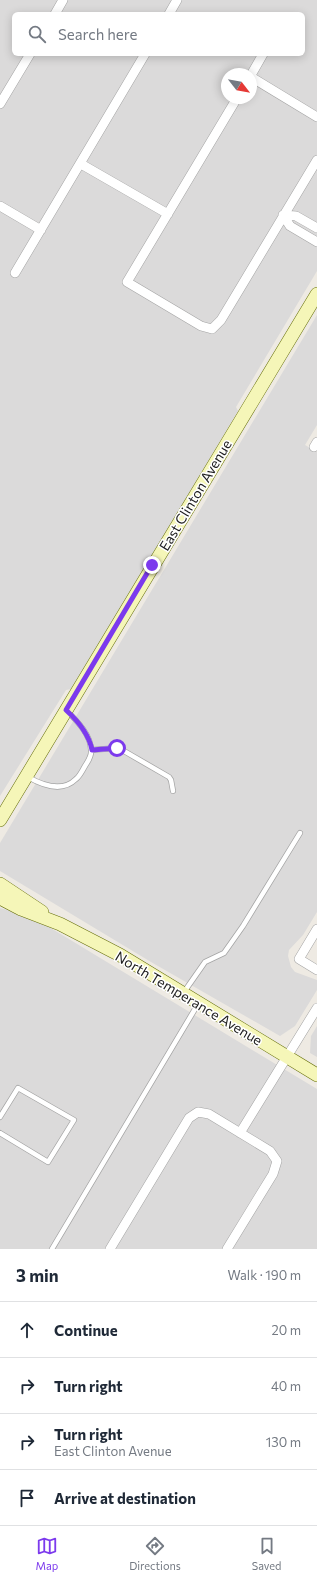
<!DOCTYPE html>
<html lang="en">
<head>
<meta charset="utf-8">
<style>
	:root { --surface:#fff; --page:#f2f2f3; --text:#1f2937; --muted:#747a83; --line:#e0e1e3; --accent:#7c3aed }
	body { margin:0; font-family:Commissioner,sans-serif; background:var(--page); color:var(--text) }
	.compass { position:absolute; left:221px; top:68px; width:36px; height:36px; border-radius:50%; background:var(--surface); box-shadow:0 2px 10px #0003; rotate:121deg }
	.stop { position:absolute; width:12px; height:12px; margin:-9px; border:3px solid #7c3aed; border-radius:50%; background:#fff }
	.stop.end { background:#7c3aed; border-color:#fff; box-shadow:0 1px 4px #0008 }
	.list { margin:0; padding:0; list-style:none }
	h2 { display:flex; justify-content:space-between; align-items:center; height:52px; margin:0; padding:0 16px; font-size:17px }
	h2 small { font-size:13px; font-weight:400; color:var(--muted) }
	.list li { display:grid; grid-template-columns:26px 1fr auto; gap:12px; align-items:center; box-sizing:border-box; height:56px; padding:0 16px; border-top:1px solid var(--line) }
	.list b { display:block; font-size:15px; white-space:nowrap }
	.list p { margin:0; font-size:13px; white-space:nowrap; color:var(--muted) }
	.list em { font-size:13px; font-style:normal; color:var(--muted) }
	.icon { flex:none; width:22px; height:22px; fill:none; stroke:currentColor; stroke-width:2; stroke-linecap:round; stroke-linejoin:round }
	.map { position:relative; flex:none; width:317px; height:1249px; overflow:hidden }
	.search { position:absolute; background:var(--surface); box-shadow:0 2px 10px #0003; left:12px; right:12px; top:12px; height:44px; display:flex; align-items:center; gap:10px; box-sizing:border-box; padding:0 14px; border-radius:6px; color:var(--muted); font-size:15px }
	.sheet { height:276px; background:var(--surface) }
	nav { display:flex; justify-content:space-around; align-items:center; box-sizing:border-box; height:56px; border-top:1px solid var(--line); background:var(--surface); font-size:11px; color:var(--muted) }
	nav a { display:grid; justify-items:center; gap:2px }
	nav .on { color:var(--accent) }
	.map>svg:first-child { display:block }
</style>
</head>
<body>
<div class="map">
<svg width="317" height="1249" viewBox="0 0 317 1249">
	<rect width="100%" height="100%" fill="#eeeae3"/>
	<!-- residential -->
	<path fill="#dbdada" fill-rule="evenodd" d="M0,0H317V271L236,407L238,411L149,560L71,689L66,690L0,796ZM14,14H303V54H14ZM227,74H251V98H227Z
		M317,315V425L305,445L317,452V912L303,935L289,950L288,956L291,967L295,972L317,980V990L295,1026L280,1036L151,962L0,871V843Z
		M0,908L15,912L49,927L317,1089V1249H0Z
		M317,1026V1057L310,1053L311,1036Z"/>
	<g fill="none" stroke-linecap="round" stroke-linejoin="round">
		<!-- lane casing -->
		<g stroke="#a4a4a4" stroke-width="6">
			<path id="lane" d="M91,750L117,748L124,751L169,777L171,780L173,791
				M28,777C42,785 62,793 76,779C80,776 82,771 85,766C88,761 92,756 91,750C91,735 77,721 67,711
				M184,992L205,962L224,953L243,926L300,833
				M0,1117L18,1088L74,1120L48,1162L0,1133
				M52,1249L198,1004"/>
		</g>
		<!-- street casing -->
		<g stroke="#a4a4a4" stroke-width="10">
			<path id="street" d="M55,14L63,0
				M169,14L177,0
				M251,75L263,54
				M251,77L317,117
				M237,98L127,282L201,326L212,329L221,320L317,160
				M0,104L30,54
				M81,164L168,214
				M0,206L41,230
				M283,215L290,226L317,242
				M283,215L296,216L317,228
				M15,273L145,54
				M314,447L317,442
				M317,929L299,959L317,970
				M240,1133L317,1008
				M110,1249L189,1118L198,1112L209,1114L270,1151L277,1161L273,1174L227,1249"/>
		</g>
		<!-- secondary casing -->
		<g stroke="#666f09" stroke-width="14">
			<path id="secondary" d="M0,820L317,294
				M0,884L42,912
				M0,898L21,909L60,924L120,955L317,1075"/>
		</g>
		<!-- lane -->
		<use href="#lane" stroke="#fff" stroke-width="4.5"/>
		<!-- street -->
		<use href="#street" stroke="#fff" stroke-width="9"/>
		<!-- secondary -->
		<use href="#secondary" stroke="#f5f6b8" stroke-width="13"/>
	</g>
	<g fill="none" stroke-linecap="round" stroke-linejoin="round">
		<!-- route -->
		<path stroke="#7c3aed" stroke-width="5" d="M117,748L92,750C89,734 78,721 66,710L152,565"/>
	</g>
	<g text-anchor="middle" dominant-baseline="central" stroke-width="3" stroke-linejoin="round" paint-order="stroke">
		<!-- street labels -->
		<g font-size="14" fill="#1d1d1d" stroke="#fff">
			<text transform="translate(195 495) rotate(-59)">East Clinton Avenue</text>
			<text transform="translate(189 998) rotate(31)">North Temperance Avenue</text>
		</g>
	</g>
</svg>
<svg class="compass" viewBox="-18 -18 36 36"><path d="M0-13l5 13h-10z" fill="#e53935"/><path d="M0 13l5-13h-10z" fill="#747a83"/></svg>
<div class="stop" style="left:117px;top:748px"></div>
<div class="stop end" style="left:152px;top:565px"></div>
<div class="search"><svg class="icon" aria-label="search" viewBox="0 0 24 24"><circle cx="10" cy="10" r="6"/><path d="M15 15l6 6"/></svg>Search here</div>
</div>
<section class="sheet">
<h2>3 min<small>Walk · 190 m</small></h2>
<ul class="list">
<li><svg class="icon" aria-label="ahead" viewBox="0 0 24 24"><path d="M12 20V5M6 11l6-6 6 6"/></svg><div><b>Continue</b></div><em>20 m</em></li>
<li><svg class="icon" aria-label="right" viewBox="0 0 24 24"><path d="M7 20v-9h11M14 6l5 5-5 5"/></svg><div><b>Turn right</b></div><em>40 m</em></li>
<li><svg class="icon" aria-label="right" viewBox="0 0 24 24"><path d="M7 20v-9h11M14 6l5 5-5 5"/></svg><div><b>Turn right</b><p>East Clinton Avenue</p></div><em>130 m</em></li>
<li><svg class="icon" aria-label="arrive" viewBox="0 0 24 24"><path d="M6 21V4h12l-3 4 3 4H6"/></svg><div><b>Arrive at destination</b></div></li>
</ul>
</section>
<nav>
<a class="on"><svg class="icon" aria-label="map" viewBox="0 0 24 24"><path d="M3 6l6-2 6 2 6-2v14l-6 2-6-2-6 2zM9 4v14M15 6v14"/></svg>Map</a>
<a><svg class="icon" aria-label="directions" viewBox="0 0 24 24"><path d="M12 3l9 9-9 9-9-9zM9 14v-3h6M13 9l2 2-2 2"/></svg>Directions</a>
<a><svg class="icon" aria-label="saved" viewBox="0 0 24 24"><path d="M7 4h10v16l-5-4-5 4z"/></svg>Saved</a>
</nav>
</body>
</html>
